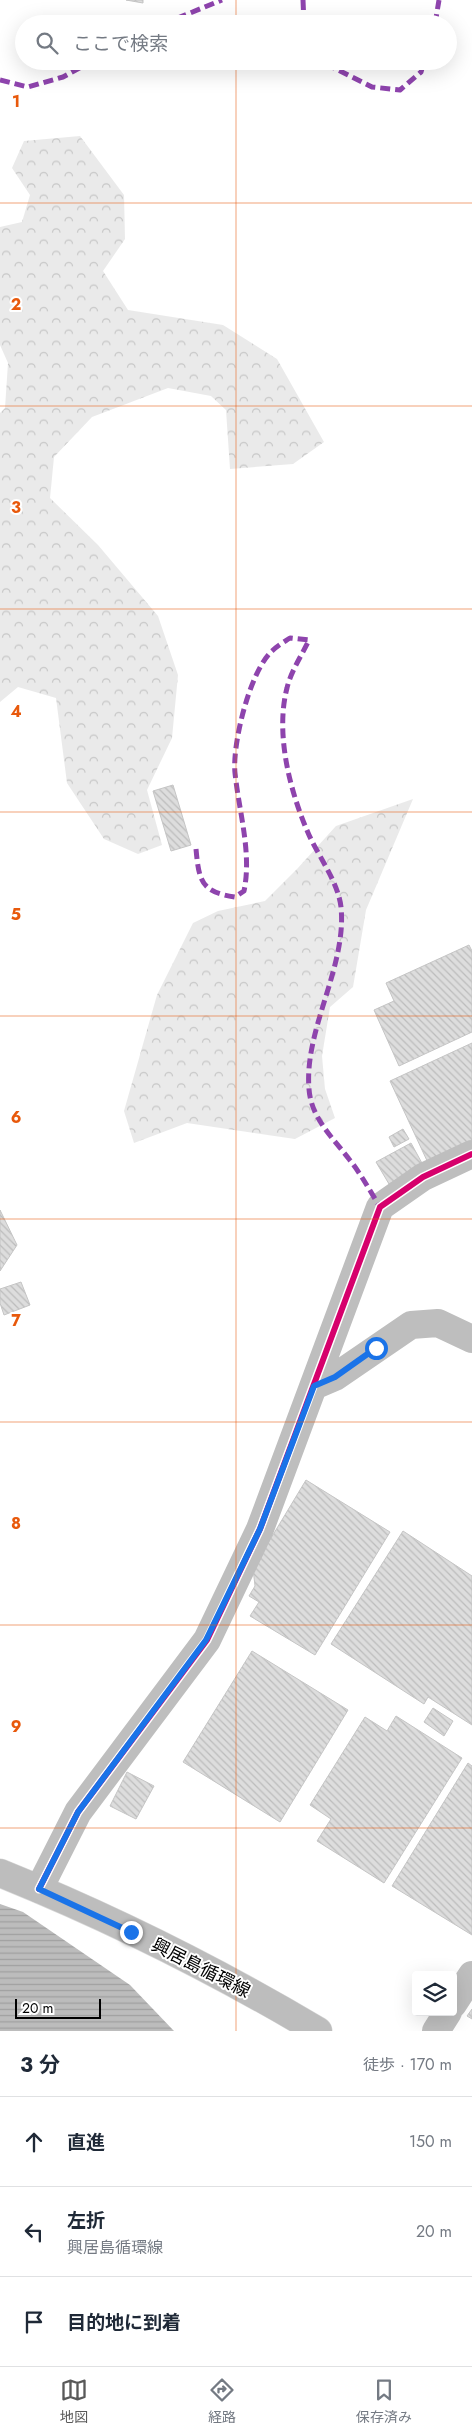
<!DOCTYPE html>
<html lang="ja">
<head>
<meta charset="utf-8">
<style>
	:root { --surface:#fff; --page:#f6f6f7; --text:#1f2937; --muted:#747a83; --line:#e0e1e3; --accent:#595959 }
	body { margin:0; font-family:Jost,"Noto Sans JP",sans-serif; background:var(--page); color:var(--text) }
	.controls { position:absolute; right:15px; bottom:15px; display:grid; overflow:hidden; border-radius:5px; box-shadow:0 5px 20px #0002 }
	.controls button { width:45px; height:45px; display:grid; place-items:center; padding:0; border:0; border-bottom:1px solid var(--line); background:var(--surface); color:var(--text); font:25px sans-serif }
	.scale { position:absolute; left:15px; bottom:12px; width:86px; box-sizing:border-box; padding-left:5px; border:2px solid #000; border-top:0; font-size:14px; line-height:18px; white-space:nowrap; color:#000; -webkit-text-stroke:4px #fff; paint-order:stroke }
	.stop { position:absolute; width:15px; height:15px; margin:-11px; border:4px solid #1a73e8; border-radius:50%; background:#fff }
	.stop.end { background:#1a73e8; border-color:#fff; box-shadow:0 1px 5px #0008 }
	.list { margin:0; padding:0; list-style:none }
	h2 { display:flex; justify-content:space-between; align-items:center; height:65px; margin:0; padding:0 20px; font-size:21px }
	h2 small { font-size:16px; font-weight:400; color:var(--muted) }
	.list li { display:grid; grid-template-columns:32px 1fr auto; gap:15px; align-items:center; box-sizing:border-box; height:90px; padding:0 20px; border-top:1px solid var(--line) }
	.list b { display:block; font-size:19px; white-space:nowrap }
	.list p { margin:0; font-size:16px; white-space:nowrap; color:var(--muted) }
	.list em { font-size:16px; font-style:normal; color:var(--muted) }
	.icon { flex:none; width:28px; height:28px; fill:none; stroke:currentColor; stroke-width:2; stroke-linecap:round; stroke-linejoin:round }
	.map { position:relative; flex:none; width:472px; height:2031px; overflow:hidden }
	.search { position:absolute; background:var(--surface); box-shadow:0 5px 20px #0002; left:15px; right:15px; top:15px; height:55px; display:flex; align-items:center; gap:12px; box-sizing:border-box; padding:0 18px; border-radius:28px; color:var(--muted); font-size:19px }
	.sheet { height:335px; background:var(--surface) }
	nav { display:flex; justify-content:space-around; align-items:center; box-sizing:border-box; height:70px; border-top:1px solid var(--line); background:var(--surface); font-size:14px; color:var(--muted) }
	nav a { display:grid; justify-items:center; gap:2px }
	nav .on { color:var(--accent) }
	.map>svg:first-child { display:block }
</style>
</head>
<body>
<div class="map">
<svg width="472" height="2031" viewBox="0 0 472 2031">
	<defs>
		<pattern id="forest-crowns" width="20" height="18" patternUnits="userSpaceOnUse" patternTransform="scale(1.25)"><rect width="20" height="18" fill="#eaeaea"/><path d="M2 6a3 3 0 1 1 6 0M12 15a3 3 0 1 1 6 0" fill="none" stroke="#c7c7c7"/></pattern>
		<pattern id="water-rules" width="6" height="5" patternUnits="userSpaceOnUse" patternTransform="scale(1.25)"><rect width="6" height="5" fill="#bcbcbc"/><path d="M0 2.5h6" fill="none" stroke="#a0a0a0"/></pattern>
		<pattern id="building-back-hatch" width="6" height="6" patternUnits="userSpaceOnUse" patternTransform="scale(1.25)"><rect width="6" height="6" fill="#ddd"/><path d="M-1 5l2 2M0 0l6 6M5-1l2 2" fill="none" stroke="#bcbcbc"/></pattern>
	</defs>
	<rect width="100%" height="100%" fill="#fff"/>
	<!-- forest -->
	<path fill="url(#forest-crowns)" d="M80,136L124,195L125,239L103,271L128,310L223,325L277,359L324,442L293,464L230,469L226,410L211,396L168,388L92,417L54,457L50,498L98,545L158,616L178,675L172,738L147,790L162,845L138,854L104,839L67,783L56,698L18,687L0,702V413L5,408L8,363L0,345V227L22,222L30,195L12,168L24,141Z
		M413,799L366,910L353,987L330,1007L322,1056L325,1089L335,1118L295,1139L187,1123L134,1143L124,1111L157,995L193,923L218,911L265,901L297,869L336,826Z"/>
	<!-- water -->
	<path fill="url(#water-rules)" d="M0,1904L23,1912L130,1985L174,2031H0Z"/>
	<!-- building -->
	<path fill="url(#building-back-hatch)" stroke="#c5c5c5" d="M126,0H143V3Z
		M173,785L191,845L171,851L153,791Z
		M469,945L472,951V1032L399,1066L374,1010L394,1001L386,983Z
		M472,1043V1145L429,1165L390,1081Z
		M403,1129L409,1139L394,1147L389,1137Z
		M411,1143L423,1165L389,1184L376,1162Z
		M0,1210L17,1245L0,1271Z
		M21,1282L30,1305L4,1315L0,1303V1289Z
		M306,1480L390,1532L315,1655L250,1616L259,1602L249,1596L255,1586L253,1568Z
		M403,1531L472,1576V1725L428,1697L424,1704L331,1644Z
		M252,1651L348,1710L280,1822L183,1762Z
		M433,1708L453,1721L444,1736L424,1722Z
		M396,1716L462,1758L384,1883L317,1841L331,1819L310,1805L365,1717L387,1731Z
		M468,1763L472,1766V1935L392,1886Z
		M127,1772L154,1786L136,1819L110,1806Z
		M472,2009V2019L467,2016Z"/>
	<g fill="none" stroke-linecap="round" stroke-linejoin="round">
		<!-- major casing -->
		<g stroke="#dbdbdb" stroke-width="29">
			<path id="major" d="M0,1873C109,1917 217,1971 318,2031"/>
		</g>
		<!-- minor -->
		<path stroke="#bebebe" stroke-width="28" d="M314,1386L335,1377L411,1325L438,1323L472,1339
			M39,1889L78,1812L207,1640L260,1529L380,1207L423,1177L472,1154
			M453,2004L472,1975
			M436,2031L448,2012"/>
		<!-- major -->
		<use href="#major" stroke="#bdbdbd" stroke-width="28"/>
		<!-- quiet -->
		<path stroke="#8e44ad" stroke-width="5" stroke-dasharray="10 5" stroke-linecap="butt" d="M303,0L304,24
			M163,24L222,0
			M435,24L439,0
			M328,61L334,68L372,87L400,90L421,72L424,61
			M0,80L28,87L63,77L92,61
			M196,849C199,881 201,892 235,897L244,891C252,853 239,812 235,773C232,744 250,671 272,651C277,646 284,642 290,638L309,640C302,655 291,671 287,688C275,734 290,792 309,835C319,857 338,882 341,907C347,967 304,1029 309,1089C311,1118 333,1138 349,1159C361,1174 370,1191 380,1207"/>
		<!-- cycleway casing -->
		<g stroke="#fff" stroke-width="9">
			<path id="cycleway" d="M39,1889L78,1812L207,1640L260,1529L380,1207L423,1177L472,1154"/>
		</g>
		<!-- cycleway -->
		<use href="#cycleway" stroke="#d6006c" stroke-width="6"/>
	</g>
	<g fill="none" stroke-linecap="round" stroke-linejoin="round">
		<!-- route -->
		<path stroke="#1a73e8" stroke-width="6" d="M131,1932L39,1889L78,1812L206,1640L260,1529L314,1386L335,1377L376,1348"/>
	</g>
	<!-- grid -->
	<path fill="none" stroke="#e8590c" stroke-width="1" stroke-opacity="0.55" d="M236,0V24M236,61V2031M0,203H472M0,406H472M0,609H472M0,812H472M0,1016H472M0,1219H472M0,1422H472M0,1625H472M0,1828H472"/>
	<g text-anchor="middle" dominant-baseline="central" stroke-width="4" stroke-linejoin="round" paint-order="stroke">
		<!-- street labels -->
		<g font-size="18" fill="#000" stroke="#fff">
			<text transform="translate(201 1968) rotate(27)">興居島循環線</text>
		</g>
	</g>
	<g font-size="16" text-anchor="middle" font-weight="bold" fill="#e8590c" stroke="#fff" stroke-width="4" stroke-linejoin="round" paint-order="stroke">
		<text x="16" y="107">1</text>
		<text x="16" y="310">2</text>
		<text x="16" y="513">3</text>
		<text x="16" y="717">4</text>
		<text x="16" y="920">5</text>
		<text x="16" y="1123">6</text>
		<text x="16" y="1326">7</text>
		<text x="16" y="1529">8</text>
		<text x="16" y="1732">9</text>
	</g>
</svg>
<div class="controls">
<button><svg class="icon" aria-label="layers" viewBox="0 0 24 24"><path d="M12 4l9 5-9 5-9-5zM3 14l9 5 9-5"/></svg></button>
</div>
<div class="scale">20 m</div>
<div class="stop" style="left:376px;top:1348px"></div>
<div class="stop end" style="left:131px;top:1932px"></div>
<div class="search"><svg class="icon" aria-label="search" viewBox="0 0 24 24"><circle cx="10" cy="10" r="6"/><path d="M15 15l6 6"/></svg>ここで検索</div>
</div>
<section class="sheet">
<h2>3 分<small>徒歩 · 170 m</small></h2>
<ul class="list">
<li><svg class="icon" aria-label="ahead" viewBox="0 0 24 24"><path d="M12 20V5M6 11l6-6 6 6"/></svg><div><b>直進</b></div><em>150 m</em></li>
<li><svg class="icon" aria-label="left" viewBox="0 0 24 24"><path d="M17 20v-9H6M10 6l-5 5 5 5"/></svg><div><b>左折</b><p>興居島循環線</p></div><em>20 m</em></li>
<li><svg class="icon" aria-label="arrive" viewBox="0 0 24 24"><path d="M6 21V4h12l-3 4 3 4H6"/></svg><div><b>目的地に到着</b></div></li>
</ul>
</section>
<nav>
<a class="on"><svg class="icon" aria-label="map" viewBox="0 0 24 24"><path d="M3 6l6-2 6 2 6-2v14l-6 2-6-2-6 2zM9 4v14M15 6v14"/></svg>地図</a>
<a><svg class="icon" aria-label="directions" viewBox="0 0 24 24"><path d="M12 3l9 9-9 9-9-9zM9 14v-3h6M13 9l2 2-2 2"/></svg>経路</a>
<a><svg class="icon" aria-label="saved" viewBox="0 0 24 24"><path d="M7 4h10v16l-5-4-5 4z"/></svg>保存済み</a>
</nav>
</body>
</html>
